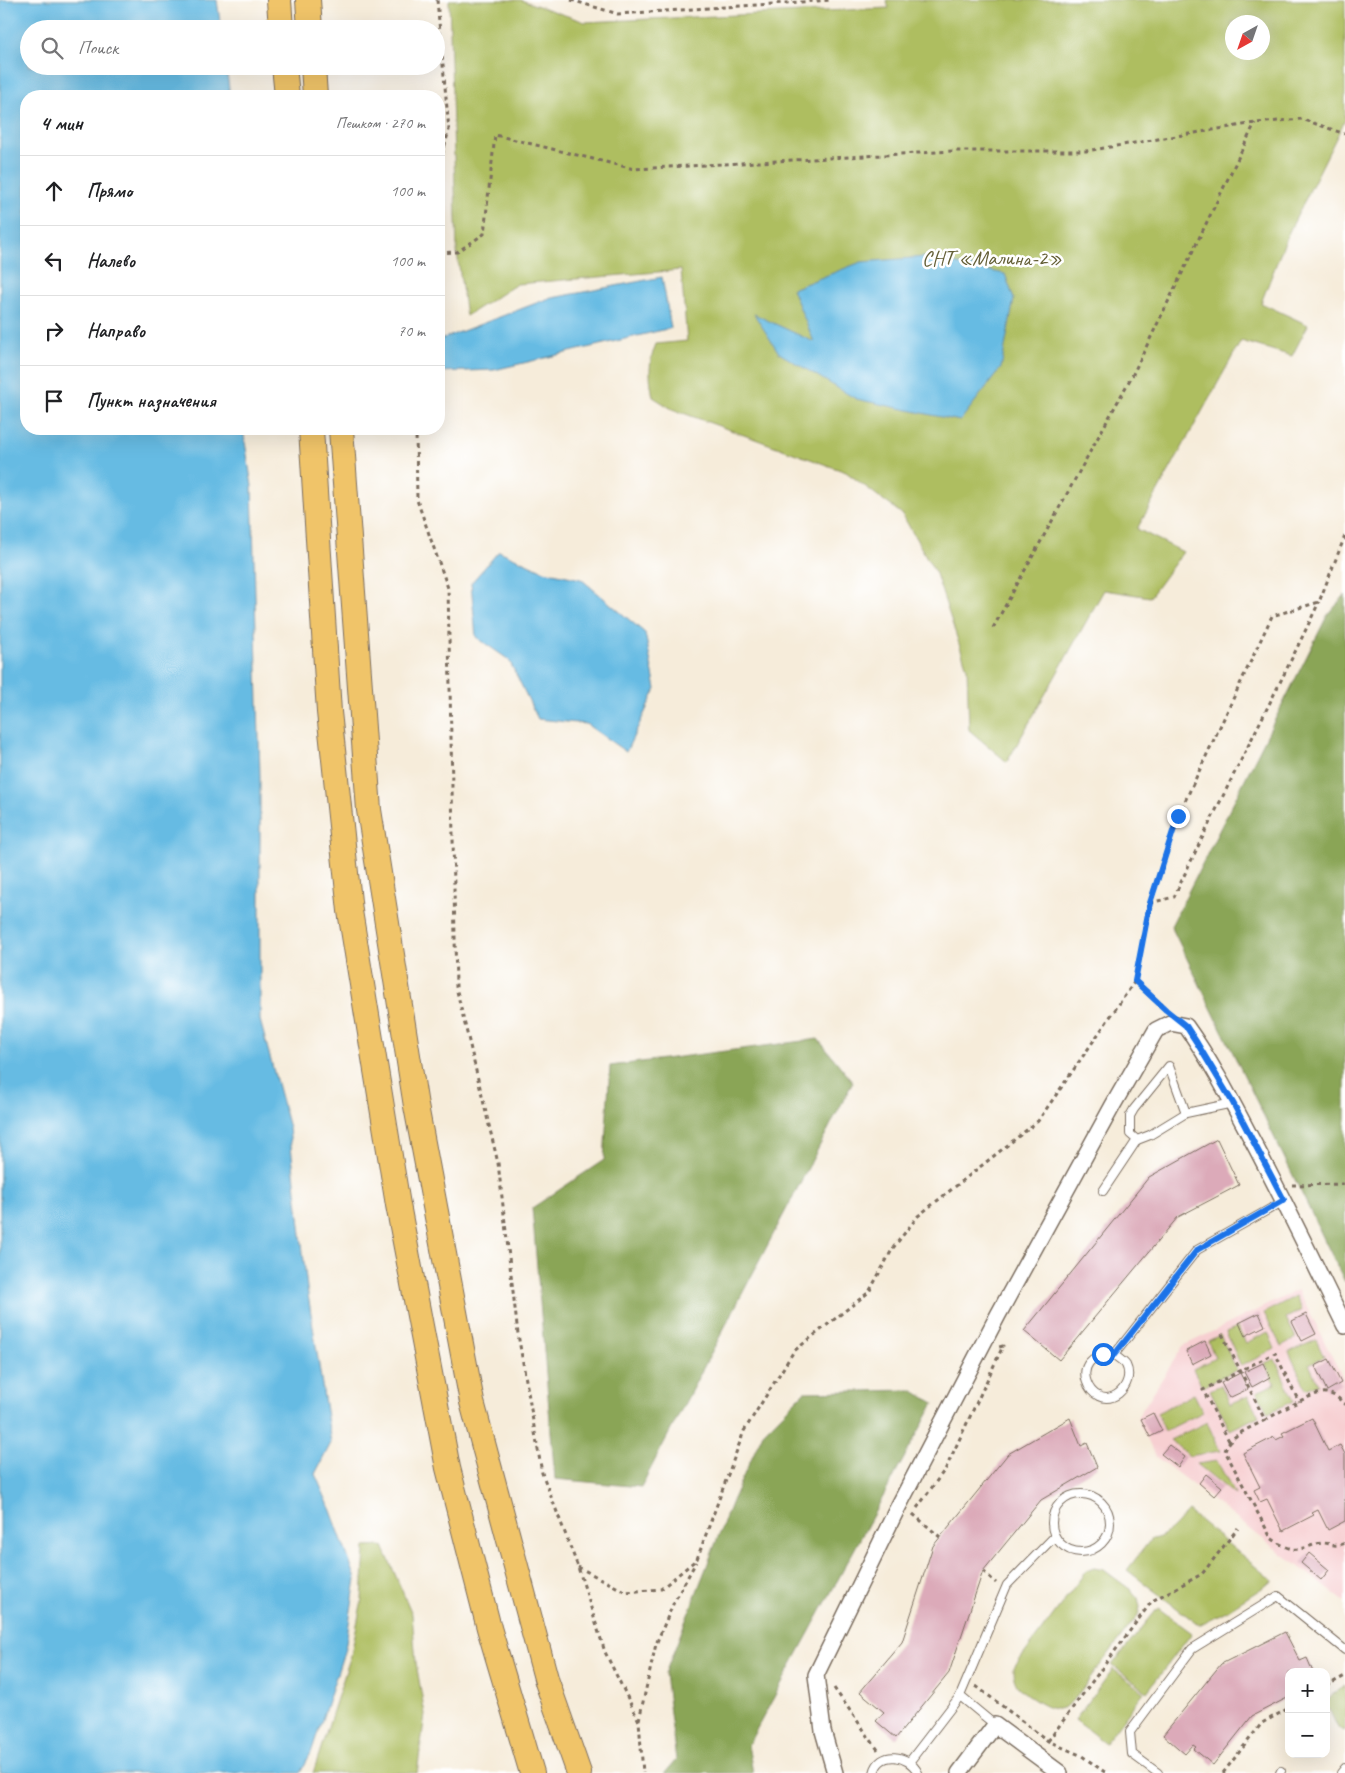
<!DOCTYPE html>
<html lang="ru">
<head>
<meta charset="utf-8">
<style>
	:root { --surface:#fff; --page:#f2f2f2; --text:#202124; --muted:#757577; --line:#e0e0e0 }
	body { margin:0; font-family:Caveat,sans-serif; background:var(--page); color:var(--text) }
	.controls { position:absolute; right:15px; bottom:15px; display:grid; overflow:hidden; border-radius:10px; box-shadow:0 5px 20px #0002 }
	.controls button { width:45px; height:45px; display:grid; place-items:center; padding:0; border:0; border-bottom:1px solid var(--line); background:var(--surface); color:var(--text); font:25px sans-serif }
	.compass { position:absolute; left:1225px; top:15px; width:45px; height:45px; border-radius:50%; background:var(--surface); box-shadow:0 5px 20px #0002; rotate:220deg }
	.stop { position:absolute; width:15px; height:15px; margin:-11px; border:4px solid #1a73e8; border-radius:50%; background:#fff }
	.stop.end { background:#1a73e8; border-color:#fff; box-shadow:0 1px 5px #0008 }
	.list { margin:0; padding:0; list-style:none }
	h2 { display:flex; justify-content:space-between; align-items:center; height:65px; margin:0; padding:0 20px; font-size:21px }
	h2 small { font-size:16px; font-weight:400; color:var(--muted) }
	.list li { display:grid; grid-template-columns:32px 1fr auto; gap:15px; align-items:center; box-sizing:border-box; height:70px; padding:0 20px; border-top:1px solid var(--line) }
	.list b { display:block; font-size:19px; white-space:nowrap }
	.list em { font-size:16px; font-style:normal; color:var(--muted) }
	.icon { flex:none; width:28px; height:28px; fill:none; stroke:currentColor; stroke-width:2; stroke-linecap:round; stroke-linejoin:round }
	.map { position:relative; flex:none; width:1345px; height:1773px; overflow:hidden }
	.search { position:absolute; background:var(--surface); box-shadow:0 5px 20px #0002; left:20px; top:20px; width:425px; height:55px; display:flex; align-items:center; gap:12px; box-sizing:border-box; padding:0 18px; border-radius:28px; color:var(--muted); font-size:19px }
	.panel { position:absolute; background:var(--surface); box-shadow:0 5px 20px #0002; left:20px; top:90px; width:425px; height:345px; border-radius:20px }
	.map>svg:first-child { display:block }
</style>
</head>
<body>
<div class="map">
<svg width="1345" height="1773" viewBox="0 0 1345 1773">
	<rect width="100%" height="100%" fill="#fff"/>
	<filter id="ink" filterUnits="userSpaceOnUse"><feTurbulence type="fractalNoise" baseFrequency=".02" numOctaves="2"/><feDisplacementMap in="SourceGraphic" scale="10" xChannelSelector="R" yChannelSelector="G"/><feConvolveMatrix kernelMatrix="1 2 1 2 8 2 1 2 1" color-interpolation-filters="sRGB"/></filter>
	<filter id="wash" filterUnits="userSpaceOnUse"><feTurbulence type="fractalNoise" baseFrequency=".0096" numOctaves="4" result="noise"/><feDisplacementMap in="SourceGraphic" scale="20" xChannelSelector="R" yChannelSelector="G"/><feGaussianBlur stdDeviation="1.12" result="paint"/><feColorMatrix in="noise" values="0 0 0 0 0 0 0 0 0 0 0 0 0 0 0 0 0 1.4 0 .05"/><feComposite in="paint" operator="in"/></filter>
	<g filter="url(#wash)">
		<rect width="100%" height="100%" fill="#f6ecda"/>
		<!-- built -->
		<path fill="#f7cfd1" d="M1298,1290L1345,1382V1602L1155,1456L1137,1418L1183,1346Z"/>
		<!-- green -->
		<path fill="#aebe61" stroke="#747440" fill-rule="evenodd" d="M449,0H521L585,22L889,8L886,0H1345V120L1288,234L1261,303L1308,325L1292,356L1241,341L1137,529L1183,552L1150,597L1104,590L1007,762L969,730L967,668L936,574L902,514L846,472L672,409L653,397C649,376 648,364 656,344L687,341L681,270L517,284L466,316L457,252ZM1232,22H1262V52H1232Z
			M1296,1296L1302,1310L1286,1318L1296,1338L1281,1346L1264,1313Z
			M1237,1327L1246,1343L1268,1332L1275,1349L1241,1366L1226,1332Z
			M1220,1335L1237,1370L1202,1386L1193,1369L1215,1358L1208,1341Z
			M1316,1340L1324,1357L1309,1364L1318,1384L1306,1389L1289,1352Z
			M1275,1359L1294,1401L1268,1413L1257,1392L1275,1384L1265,1363Z
			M1221,1385L1230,1404L1248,1396L1259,1416L1230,1430L1210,1390Z
			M1194,1394L1203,1412L1165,1431L1157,1413Z
			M1207,1422L1220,1451L1189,1456L1170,1440Z
			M1217,1461L1235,1495L1197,1464Z
			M1188,1511L1273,1581L1228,1610L1199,1625L1127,1570L1151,1539C1167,1538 1177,1522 1188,1511Z
			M383,1546L412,1614L416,1663L425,1714L417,1773H313L351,1655L362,1599L365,1547Z
			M1094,1568L1104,1570L1131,1590L1138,1598L1140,1607L1138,1615L1077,1696C1072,1701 1066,1708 1058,1709C1048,1711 1025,1694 1018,1687C1014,1681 1013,1675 1013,1669L1086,1571Z
			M1158,1608L1192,1633L1147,1692L1112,1665Z
			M1113,1669L1144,1692L1105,1743L1075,1720Z
			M1345,1686V1731L1338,1728L1326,1703L1335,1692Z"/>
		<!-- forest -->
		<path fill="#8aa557" stroke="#62683a" d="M1345,595V1282L1171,926L1327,616Z
			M818,1039L853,1082L641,1487L555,1479L532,1208L604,1160L610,1066Z
			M912,1390L934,1403L748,1745L753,1773H665L676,1760L665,1674L732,1501L763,1433L804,1392Z"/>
		<!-- water -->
		<path fill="#66bbe3" stroke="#507280" d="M0,0H217L221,29H29V66H226L230,96H26V429H243L252,486L260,776V1020L289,1128L307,1288L331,1443L315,1474L330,1508L356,1579L345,1649L311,1753L300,1773H0Z
			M925,257L1005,274L1014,299L1001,368L960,421L856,399L779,353L754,314L814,342L792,289L861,262Z
			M662,277L671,328L494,370L439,372V340L547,299Z
			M499,551L544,571L581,579L645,633L656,689L626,752L586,724L538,719L509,660L476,637L471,583Z"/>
		<g id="blocks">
			<!-- building -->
			<path fill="#dcaab9" d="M1217,1139L1239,1185L1178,1217L1059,1360L1024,1331L1149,1177Z
				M1259,1313L1265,1326L1245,1336L1239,1323Z
				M1306,1314L1316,1334L1302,1341L1292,1321Z
				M1205,1341L1211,1354L1192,1364L1186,1351Z
				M1329,1359L1341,1383L1327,1391L1315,1366Z
				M1263,1363L1270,1377L1252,1387L1244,1372Z
				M1240,1373L1248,1389L1229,1398L1221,1383Z
				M1153,1413L1162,1431L1150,1437L1141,1419Z
				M1070,1418L1081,1446L1087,1443L1097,1467L1041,1500L983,1571L949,1673L896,1738L876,1721L884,1712L860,1692L902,1642L933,1546L1008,1454Z
				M1312,1418L1328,1451L1340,1445L1345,1454V1521L1328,1530L1318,1510L1312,1513L1314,1515L1283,1531L1267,1499L1260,1502L1254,1490L1260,1487L1243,1453L1274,1437L1276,1440L1284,1436L1282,1433Z
				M1169,1445L1185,1457L1178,1467L1161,1454Z
				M1206,1474L1222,1487L1214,1496L1199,1483Z
				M1309,1553L1329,1570L1321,1580L1301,1563Z
				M1285,1632L1300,1661L1307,1658L1313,1672H1289V1697L1252,1716L1213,1765L1194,1749L1196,1747L1193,1745L1185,1754L1163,1735L1221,1664Z"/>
		</g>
	</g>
	<g filter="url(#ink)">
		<use href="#blocks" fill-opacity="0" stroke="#7c6e60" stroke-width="1"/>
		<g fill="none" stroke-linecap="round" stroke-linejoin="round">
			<!-- lane casing -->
			<g stroke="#7c6e60" stroke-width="10">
				<path id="lane" d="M1186,1113L1169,1066L1134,1109L1130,1116V1134L1137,1140L1150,1135L1186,1113L1233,1103
					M1103,1191L1137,1140
					M1114,1355C1118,1358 1124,1362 1126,1365C1131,1375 1127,1386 1119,1393C1090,1416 1063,1351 1114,1355L1197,1250L1284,1201
					M1052 1523a29 29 0 1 1 58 0a29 29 0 1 1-58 0Z
					M995,1725L960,1696L1007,1585L1054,1537
					M910,1761L960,1696
					M874,1773C879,1750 909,1754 918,1773
					M1158,1773L1132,1754L1130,1732L1192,1649L1278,1596L1345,1650
					M1280,1773L1281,1771
					M1341,1773L1345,1768"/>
			</g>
			<!-- street casing -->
			<g stroke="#7c6e60" stroke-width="18">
				<path id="street" d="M835,1773L823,1731L816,1675L896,1511L998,1315L1113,1105L1156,1030L1170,1023L1186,1026C1211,1061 1231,1100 1251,1138C1284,1200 1314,1263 1345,1326
					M959,1773L995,1725L1060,1773"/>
			</g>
			<!-- primary casing -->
			<g stroke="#7c6e60" stroke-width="26">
				<path id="primary" d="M279,0L281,29
					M308,0L310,29
					M284,66L287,96
					M313,66L315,96
					M311,429L329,712L350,911L398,1205L448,1468L489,1628L532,1773
					M341,429L369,810L416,1106L472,1402L547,1682L579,1773"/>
			</g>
			<!-- path -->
			<path stroke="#7c6e60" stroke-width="3" stroke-dasharray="4 4" stroke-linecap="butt" d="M437,0L449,130L439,166
				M571,0L618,14L832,0
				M439,253L457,252L484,234L495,135L634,169L954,151H1086L1255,123L1302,119L1345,134
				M416,429L417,500L448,588L456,987L498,1163L518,1334L542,1473L578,1567L605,1652L639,1721L643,1773
				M993,628L1133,374L1255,123
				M1150,903L1174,897C1220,798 1272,702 1319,602
				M1135,981L1164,1008
				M1292,1185L1345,1184
				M1222,1334L1265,1420C1251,1428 1230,1434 1225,1451L1271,1538C1278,1543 1290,1551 1299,1549C1307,1548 1314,1544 1322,1543C1333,1543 1332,1548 1345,1543
				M1265,1420C1278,1413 1313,1391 1326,1393C1334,1394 1340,1399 1345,1405
				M1229,1441L1203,1390L1275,1353L1299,1402
				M917,1508L946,1468L1003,1346L999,1347
				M913,1514L940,1537
				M578,1567L626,1592L661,1589L697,1559L744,1431L794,1351L869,1292L893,1248L918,1216L1038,1121L1135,981L1150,903L1178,816L1272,616L1319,602L1345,536
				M983,1571L996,1583
				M976,1686L1048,1741L1082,1756L1106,1773
				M1326,1686L1345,1676
				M834,1688L878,1750
				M639,1720L656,1644L674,1602L696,1562
				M1048,1741L1152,1601L1202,1574L1238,1528
				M1223,1773L1262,1723L1289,1708"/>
			<!-- lane -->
			<use href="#lane" stroke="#fff" stroke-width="8"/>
			<!-- street -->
			<use href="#street" stroke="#fff" stroke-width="15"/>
			<!-- primary -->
			<use href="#primary" stroke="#f0c469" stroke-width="24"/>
		</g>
	</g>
	<g fill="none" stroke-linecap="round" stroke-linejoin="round" filter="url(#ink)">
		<!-- route -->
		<path stroke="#1a73e8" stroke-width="6" d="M1103,1354L1114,1355L1197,1250L1284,1200L1233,1103L1197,1043L1186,1026L1166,1010L1135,981L1150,903L1178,816"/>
	</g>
	<g text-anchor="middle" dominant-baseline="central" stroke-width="5" stroke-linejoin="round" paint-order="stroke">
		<!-- park labels -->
		<g font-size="21" fill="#635e35" stroke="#fff">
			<text x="992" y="258">СНТ «Малина-2»</text>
		</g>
	</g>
</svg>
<div class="controls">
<button>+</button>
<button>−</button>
</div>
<svg class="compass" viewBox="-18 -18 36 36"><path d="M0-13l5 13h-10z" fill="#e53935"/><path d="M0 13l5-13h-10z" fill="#757577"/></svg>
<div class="stop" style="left:1103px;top:1354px"></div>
<div class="stop end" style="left:1178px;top:816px"></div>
<div class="search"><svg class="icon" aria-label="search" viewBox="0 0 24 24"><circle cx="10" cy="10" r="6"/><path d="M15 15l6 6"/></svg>Поиск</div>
<section class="panel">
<h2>4 мин<small>Пешком · 270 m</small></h2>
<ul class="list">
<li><svg class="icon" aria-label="ahead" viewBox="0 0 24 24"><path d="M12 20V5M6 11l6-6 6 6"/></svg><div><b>Прямо</b></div><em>100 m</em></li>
<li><svg class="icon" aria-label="left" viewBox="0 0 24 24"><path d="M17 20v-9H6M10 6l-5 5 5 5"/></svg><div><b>Налево</b></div><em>100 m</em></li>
<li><svg class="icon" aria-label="right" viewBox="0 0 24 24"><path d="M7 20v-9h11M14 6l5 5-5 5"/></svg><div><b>Направо</b></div><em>70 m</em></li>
<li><svg class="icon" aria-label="arrive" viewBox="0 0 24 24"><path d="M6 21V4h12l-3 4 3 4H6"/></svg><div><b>Пункт назначения</b></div></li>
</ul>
</section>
</div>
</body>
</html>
